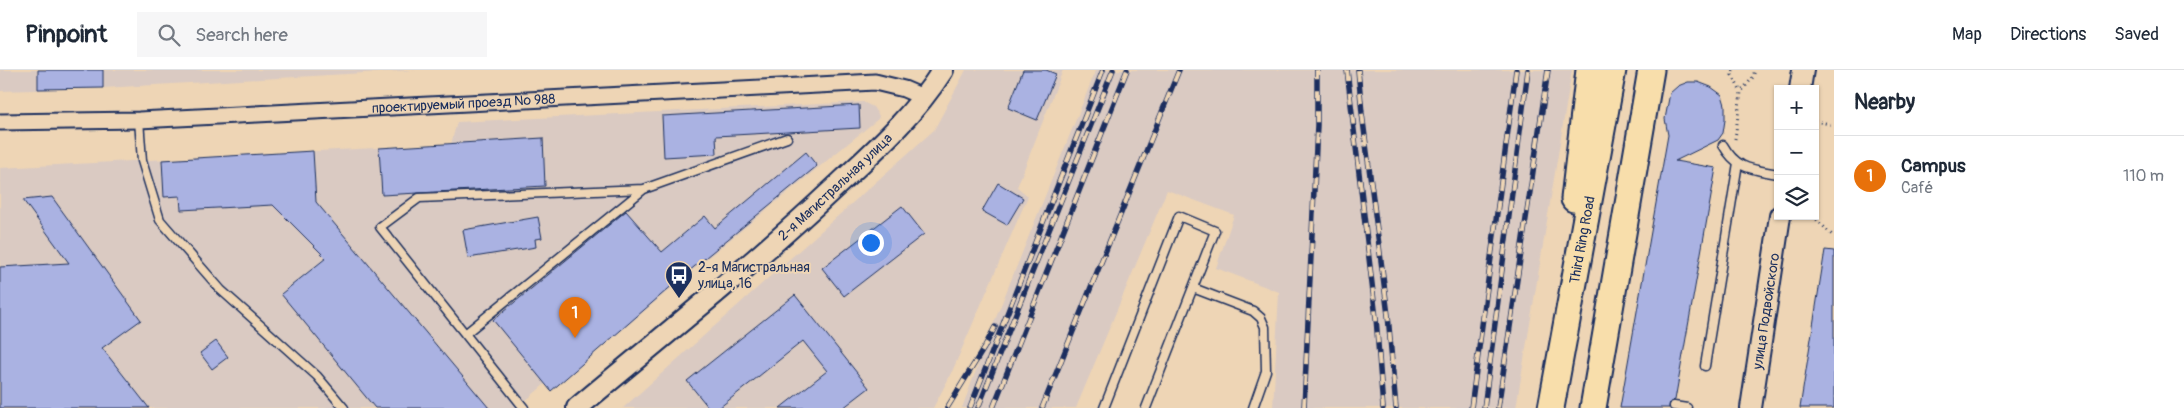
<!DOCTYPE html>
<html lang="en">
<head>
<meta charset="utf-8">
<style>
	:root { --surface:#fff; --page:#f6f6f7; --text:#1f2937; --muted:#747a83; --line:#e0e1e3; --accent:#1b2f5e }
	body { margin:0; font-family:Pangolin,sans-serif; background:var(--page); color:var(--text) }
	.controls { position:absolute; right:15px; top:15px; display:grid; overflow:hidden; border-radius:0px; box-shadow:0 1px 4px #0004 }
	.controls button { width:45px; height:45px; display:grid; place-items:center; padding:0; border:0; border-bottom:1px solid var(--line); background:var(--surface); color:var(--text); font:25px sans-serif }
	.you { position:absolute; left:870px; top:172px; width:18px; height:18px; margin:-12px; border:4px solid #fff; border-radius:50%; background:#1a73e8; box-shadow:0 0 0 8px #1a73e833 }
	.badge { display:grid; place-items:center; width:32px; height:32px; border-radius:50%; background:var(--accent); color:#fff; font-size:16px; font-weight:700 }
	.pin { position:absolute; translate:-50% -41px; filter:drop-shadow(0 1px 2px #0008) }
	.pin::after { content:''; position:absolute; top:26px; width:18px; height:15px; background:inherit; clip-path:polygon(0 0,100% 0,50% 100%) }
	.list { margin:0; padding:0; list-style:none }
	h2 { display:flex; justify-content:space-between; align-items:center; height:65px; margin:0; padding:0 20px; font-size:21px }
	h2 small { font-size:16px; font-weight:400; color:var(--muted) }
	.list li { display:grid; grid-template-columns:32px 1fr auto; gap:15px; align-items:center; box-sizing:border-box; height:80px; padding:0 20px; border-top:1px solid var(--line) }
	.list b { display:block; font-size:19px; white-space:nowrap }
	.list p { margin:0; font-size:16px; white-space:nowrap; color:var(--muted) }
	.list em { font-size:16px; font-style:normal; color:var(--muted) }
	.icon { flex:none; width:28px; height:28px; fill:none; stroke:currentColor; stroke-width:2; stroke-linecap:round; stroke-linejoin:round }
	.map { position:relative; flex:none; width:1834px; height:338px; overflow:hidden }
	header { display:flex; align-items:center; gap:30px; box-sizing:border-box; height:70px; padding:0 25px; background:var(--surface); border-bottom:1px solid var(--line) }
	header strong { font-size:24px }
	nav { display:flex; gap:28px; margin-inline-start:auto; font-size:18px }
	.search { width:350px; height:45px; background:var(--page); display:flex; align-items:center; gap:12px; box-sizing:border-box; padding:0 18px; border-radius:0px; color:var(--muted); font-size:19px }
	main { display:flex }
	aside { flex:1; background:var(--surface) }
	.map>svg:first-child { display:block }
</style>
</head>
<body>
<header>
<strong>Pinpoint</strong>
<div class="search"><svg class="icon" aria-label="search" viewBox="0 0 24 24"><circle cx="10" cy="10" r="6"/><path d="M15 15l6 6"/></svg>Search here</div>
<nav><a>Map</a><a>Directions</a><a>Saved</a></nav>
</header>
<main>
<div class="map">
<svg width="1834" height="338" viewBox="0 0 1834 338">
	<rect width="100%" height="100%" fill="#eed5b5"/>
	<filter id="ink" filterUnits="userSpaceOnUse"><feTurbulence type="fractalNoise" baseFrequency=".02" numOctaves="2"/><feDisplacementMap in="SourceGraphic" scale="10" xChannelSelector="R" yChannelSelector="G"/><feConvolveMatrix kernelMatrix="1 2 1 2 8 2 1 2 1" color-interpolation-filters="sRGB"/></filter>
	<g filter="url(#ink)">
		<!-- built -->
		<path fill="#dacac2" d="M0,0H416L103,18L0,21Z
			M966,0H1063L1017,117L1028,126L951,304L933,338H623L934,60Z
			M1096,0H1572L1516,338H1273L1279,222L1216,198L1234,145L1167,120L1076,338H962L993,255Z
			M863,32L873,37L879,46L878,49L684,207L551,321L545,314L517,338H0V98L451,74L457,52Z"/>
		<!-- building -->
		<path fill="#aab2e2" stroke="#1b2f5e" d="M38,0H103V18L38,19Z
			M1023,0H1046L1056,4L1037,50L1008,38Z
			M1688,12H1698L1711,17L1722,25L1725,35V50L1723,63L1718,70L1675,91L1716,98L1675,330L1670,332L1669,338H1620L1668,65L1665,49L1670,23L1678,16Z
			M859,35L860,58L716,66L717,84L664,87L662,46Z
			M543,68L545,116L382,125L379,78Z
			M313,81L316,132L489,338H375L281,224L326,188L273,135L181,140L180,126L164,127L162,90Z
			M806,82L817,96L683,206L551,321L493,250L626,141L662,182L705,146L715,158Z
			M998,113L1023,128L1007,155L982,141Z
			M52,127L141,250L102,278L149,338H0V197L69,193L23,130Z
			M902,136L924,164L844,226L822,198Z
			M538,147L542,168L535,169L536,177L468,188L463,160Z
			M1825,180L1834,181V338H1800Z
			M795,225L869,318L843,338H780L827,301L803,271L719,338H709L687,311Z
			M216,271L228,287L212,299L200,283Z"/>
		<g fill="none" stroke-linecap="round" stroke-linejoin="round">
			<!-- service casing -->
			<g stroke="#1b2f5e" stroke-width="11">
				<path id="service" d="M139,50L142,91L160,150L221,220L317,306L344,338
					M1723,75C1737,100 1752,99 1778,104
					M1193,218L1253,241L1261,248L1265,257L1266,301L1253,338
					M465,264L644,119
					M1705,296L1738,93
					M1674,336L1687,338
					M524,338L380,157L419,128L644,119L787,68
					M1104,338L1179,146L1215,161L1146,338"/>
			</g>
			<!-- minor casing -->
			<g stroke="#1b2f5e" stroke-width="19">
				<g id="minor">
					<path id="s1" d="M0,52L139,50L875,12L904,19L925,28"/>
				</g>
			</g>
			<!-- tertiary casing -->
			<g stroke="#1b2f5e" stroke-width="24">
				<g id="tertiary">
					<path d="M1800,19L1803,0"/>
					<path id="s2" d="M577,338C662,267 749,198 830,122C871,84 913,47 943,0"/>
					<path id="s3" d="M1751,338L1780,146"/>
				</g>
			</g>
			<!-- primary casing -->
			<g stroke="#1b2f5e" stroke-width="29">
				<g id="primary">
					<path d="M1574,129L1589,0"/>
					<path id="s4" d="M1551,338L1613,0"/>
					<path d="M1593,338L1651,0"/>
				</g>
			</g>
			<!-- path -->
			<path stroke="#1b2f5e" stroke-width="3" stroke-dasharray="1 4" stroke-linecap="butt" d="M1733,0L1732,5L1741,22
				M1815,51L1834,55
				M1735,69L1741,22L1753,7L1755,0
				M1813,146L1834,167"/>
			<!-- service -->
			<use href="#service" stroke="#eed5b5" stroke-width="8"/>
			<!-- minor -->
			<use href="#minor" stroke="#eed5b5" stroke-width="15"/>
			<!-- tertiary -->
			<use href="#tertiary" stroke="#eed5b5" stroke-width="20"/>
			<!-- primary -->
			<use href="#primary" stroke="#f8deab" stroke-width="25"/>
			<!-- rail casing -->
			<g stroke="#1b2f5e" stroke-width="5.5">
				<path id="rail" d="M1347,0L1376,248L1383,338
					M1358,0L1362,43L1388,245L1396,338
					M947,338L984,278L995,257
					M970,338L1103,0
					M978,338L1113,0
					M993,338L1127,0
					M1042,338L1179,0
					M1304,338L1317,55V0
					M1471,338L1516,0
					M1484,338L1528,0
					M1498,338L1548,0"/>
			</g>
			<!-- rail -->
			<use href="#rail" stroke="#eed5b5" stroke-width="4" stroke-dasharray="11" stroke-linecap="butt"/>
		</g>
	</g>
	<!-- icons -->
	<defs>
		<g id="bus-pin" transform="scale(1.4375)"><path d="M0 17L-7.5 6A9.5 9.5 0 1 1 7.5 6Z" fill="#1b2f5e" stroke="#eed5b5"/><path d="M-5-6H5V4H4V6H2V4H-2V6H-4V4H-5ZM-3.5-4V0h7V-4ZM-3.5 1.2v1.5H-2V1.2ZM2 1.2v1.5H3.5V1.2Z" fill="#fff"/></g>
	</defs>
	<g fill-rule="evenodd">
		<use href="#bus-pin" x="679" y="205"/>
	</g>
	<g text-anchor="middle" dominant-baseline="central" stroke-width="4" stroke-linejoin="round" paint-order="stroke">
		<!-- street labels -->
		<g font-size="14" fill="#1b2f5e" stroke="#eed5b5">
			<text stroke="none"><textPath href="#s1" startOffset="464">проектируемый проезд № 988</textPath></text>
			<text stroke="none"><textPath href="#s2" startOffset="340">2-я Магистральная улица</textPath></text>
			<text stroke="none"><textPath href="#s4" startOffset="171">Third Ring Road</textPath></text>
			<text stroke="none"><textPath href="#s3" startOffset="98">улица Подвойского</textPath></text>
		</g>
		<!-- poi labels -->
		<g font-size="14" fill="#1b2f5e" stroke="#eed5b5" text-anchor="start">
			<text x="698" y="197">2-я Магистральная<tspan x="698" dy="16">улица, 16</tspan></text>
		</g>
	</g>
</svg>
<div class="controls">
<button>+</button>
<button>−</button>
<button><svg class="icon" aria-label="layers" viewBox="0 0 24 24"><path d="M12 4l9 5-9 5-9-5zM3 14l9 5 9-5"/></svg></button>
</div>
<div class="you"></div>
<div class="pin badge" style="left:575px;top:268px;background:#e8710a">1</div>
</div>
<aside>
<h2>Nearby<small></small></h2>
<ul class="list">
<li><span class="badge" style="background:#e8710a">1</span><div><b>Campus</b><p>Café</p></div><em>110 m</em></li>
</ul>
</aside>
</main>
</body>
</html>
